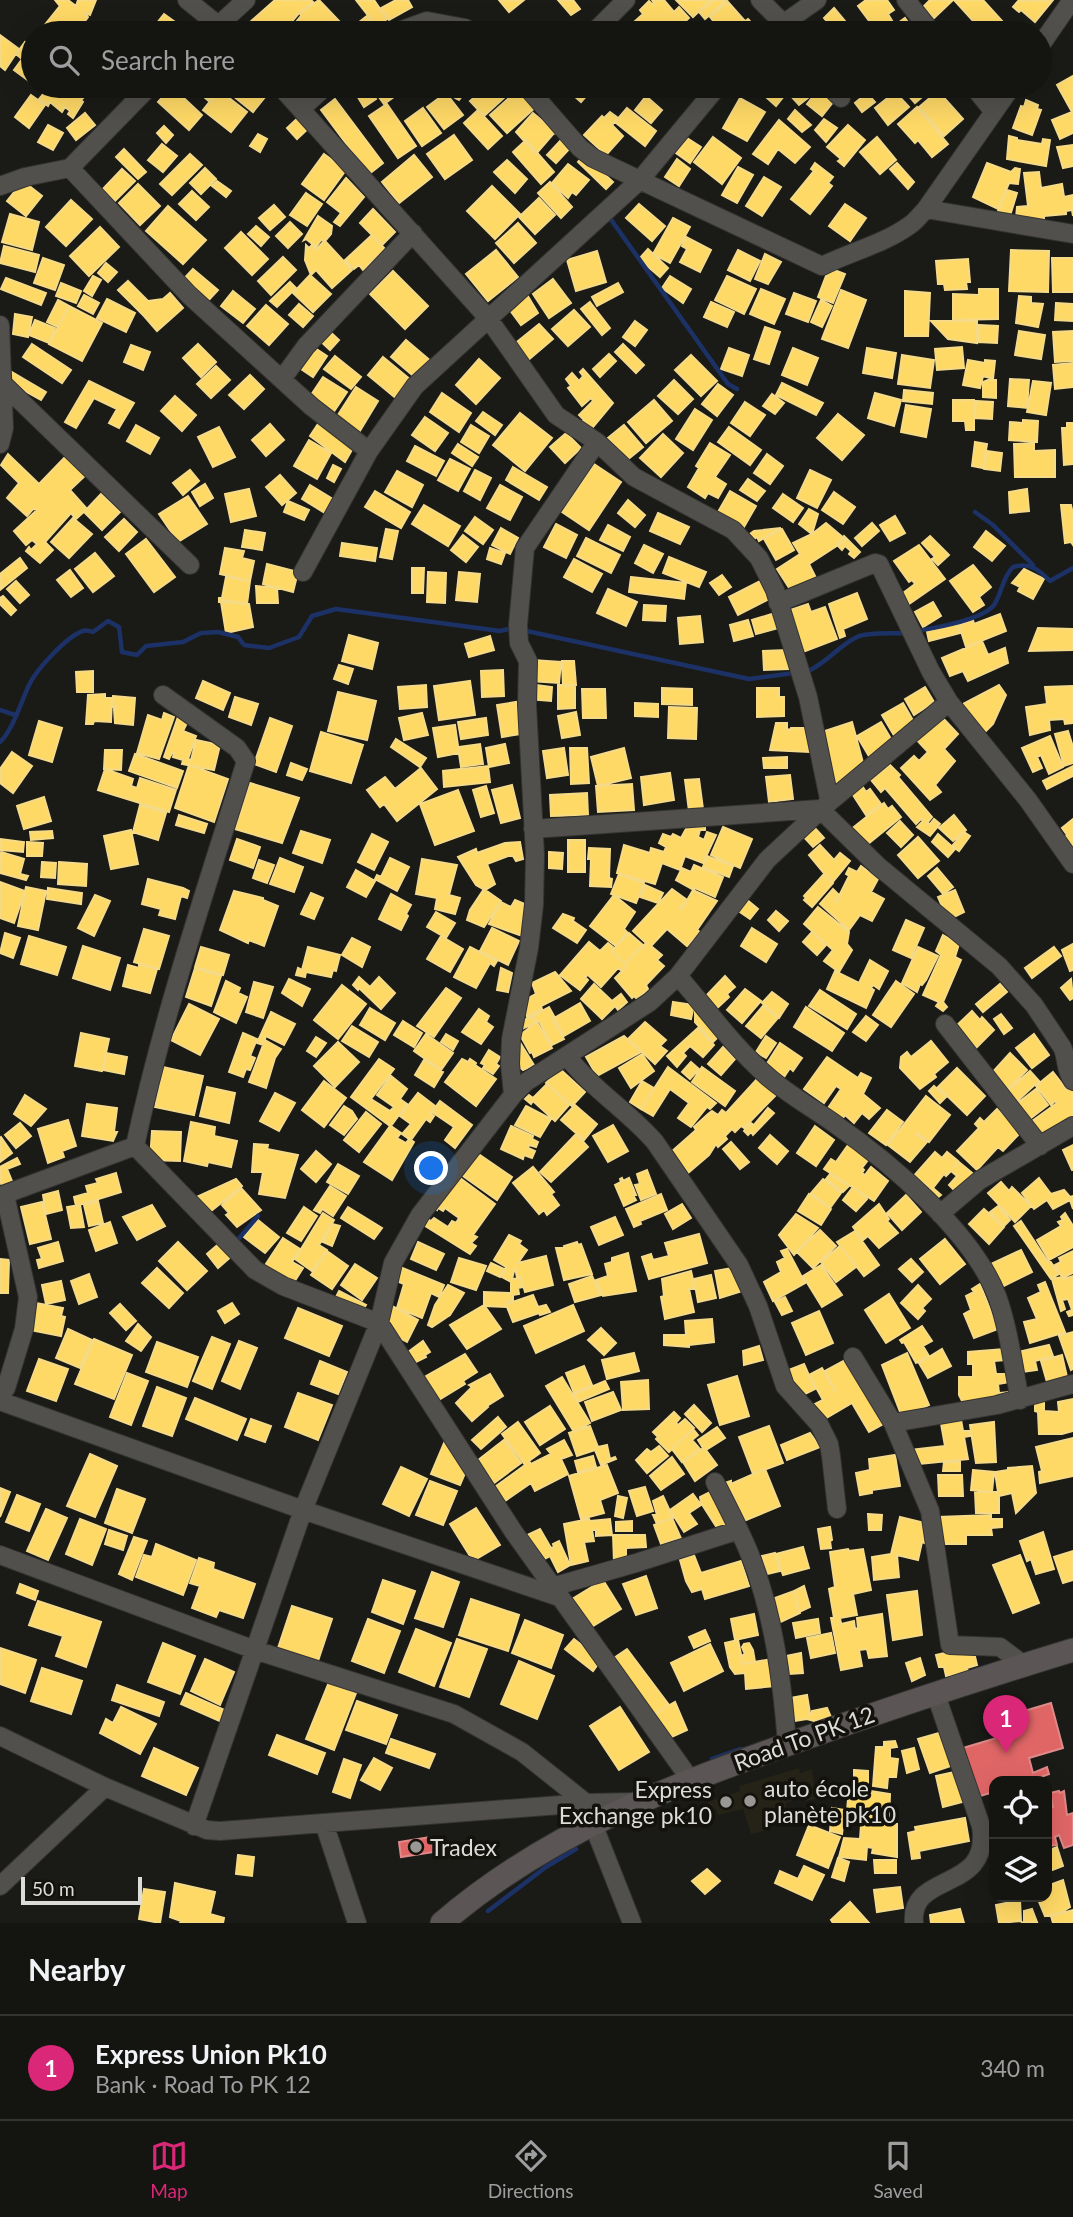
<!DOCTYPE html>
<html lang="en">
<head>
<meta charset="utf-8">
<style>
	:root { --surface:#141410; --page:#1d1d19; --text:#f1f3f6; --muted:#9d9e9f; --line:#333330; --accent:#db2777 }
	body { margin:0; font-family:Lato,sans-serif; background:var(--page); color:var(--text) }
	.controls { position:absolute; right:21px; bottom:21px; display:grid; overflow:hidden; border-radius:14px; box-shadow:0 7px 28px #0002 }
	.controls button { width:63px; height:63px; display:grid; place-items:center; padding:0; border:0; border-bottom:2px solid var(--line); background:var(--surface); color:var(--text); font:35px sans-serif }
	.scale { position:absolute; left:21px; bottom:18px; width:121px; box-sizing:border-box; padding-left:7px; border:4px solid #dedcd8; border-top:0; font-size:19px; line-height:24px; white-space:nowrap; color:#dedcd8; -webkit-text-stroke:5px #13120c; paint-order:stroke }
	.you { position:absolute; left:432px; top:1169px; width:24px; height:24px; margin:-18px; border:5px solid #fff; border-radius:50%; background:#1a73e8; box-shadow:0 0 0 10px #1a73e833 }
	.badge { display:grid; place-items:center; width:46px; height:46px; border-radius:50%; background:var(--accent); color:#fff; font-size:23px; font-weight:700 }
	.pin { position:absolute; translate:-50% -58px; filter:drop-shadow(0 2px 4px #0008) }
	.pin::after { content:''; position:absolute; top:37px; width:24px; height:21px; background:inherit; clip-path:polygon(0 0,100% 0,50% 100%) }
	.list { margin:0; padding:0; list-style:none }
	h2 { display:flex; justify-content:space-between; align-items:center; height:91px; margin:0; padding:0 28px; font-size:30px }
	h2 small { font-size:23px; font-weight:400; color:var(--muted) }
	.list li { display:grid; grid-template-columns:46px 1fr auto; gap:21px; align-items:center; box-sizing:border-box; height:105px; padding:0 28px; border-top:2px solid var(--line) }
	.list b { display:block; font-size:26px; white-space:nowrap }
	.list p { margin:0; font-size:23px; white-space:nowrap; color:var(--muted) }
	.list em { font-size:23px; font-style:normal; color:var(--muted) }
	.icon { flex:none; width:38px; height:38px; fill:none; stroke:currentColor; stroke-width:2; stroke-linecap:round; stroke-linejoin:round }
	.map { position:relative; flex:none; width:1073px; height:1923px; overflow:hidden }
	.search { position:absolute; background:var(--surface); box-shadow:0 7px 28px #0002; left:21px; right:21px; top:21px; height:77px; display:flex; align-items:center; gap:18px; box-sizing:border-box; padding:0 24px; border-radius:38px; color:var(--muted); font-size:26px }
	.sheet { height:196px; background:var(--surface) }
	nav { display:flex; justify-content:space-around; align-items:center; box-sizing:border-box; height:98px; border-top:2px solid var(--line); background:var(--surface); font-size:19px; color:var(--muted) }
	nav a { display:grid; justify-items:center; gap:4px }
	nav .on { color:var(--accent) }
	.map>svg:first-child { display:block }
</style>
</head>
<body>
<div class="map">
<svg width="1073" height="1923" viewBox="0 0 1073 1923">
	<rect width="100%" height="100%" fill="#1a1a16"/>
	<!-- built -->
	<path fill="#252318" d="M799,1768L800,1773L812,1769L816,1799L805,1801L802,1783L798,1784L800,1798L786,1803V1809H777V1812L768,1814L771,1829L751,1834L743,1809L718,1815L716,1809L709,1810L708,1802L740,1791L739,1786Z"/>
	<!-- homes -->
	<path fill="#ffd966" stroke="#f5da88" stroke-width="2" d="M55,0H68L76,6L78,0H96L90,15L84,13L88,17L76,33H50L43,27L60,6Z
		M275,0H311L313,2L300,12L288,26L291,29L287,33H249L253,29L249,23Z
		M319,0L339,21L326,33H287L301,16L300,13Z
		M356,0H374L387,19L377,27Z
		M396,0H408L412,7L389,20L381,8Z
		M499,0H524L509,12Z
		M558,0H573L580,9L571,15Z
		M652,0H664L674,12L679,7L689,18L673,33H628L625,30L643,14L640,10L649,1L652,4L654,3Z
		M676,0H711L693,17Z
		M714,0H727L705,19L699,12Z
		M866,0H887L894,10L888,14L894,24L882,33H878L858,6Z
		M930,0H953L934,18L923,7Z
		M954,0H983L1013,33H984Z
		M1019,0L1025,1L1053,0L1035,22L1021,10L1019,12L1013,7Z
		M728,2L744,20L728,33H723L710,17Z
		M834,8L855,33H837L824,18Z
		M164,14L182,27L177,33H149Z
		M367,16L377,29L371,33H345Z
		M905,18L916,33H884Z
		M748,19L757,29L756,33H737L734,29Z
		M0,35L19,49L5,70L0,66Z
		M25,42L33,48V84L14,70L22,59L16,54Z
		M1073,76V133L1060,139L1052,120L1072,112L1057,85Z
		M39,86H76L86,95L81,100L83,102L73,118L68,114L70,111L65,107L62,112L50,102L48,106L39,99L45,92L37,88Z
		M191,86H223L210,102Z
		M242,86H274L253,112L233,96Z
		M348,86H367L376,99L364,107L351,86Z
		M387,86H409L384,104L376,93Z
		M441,86H462L466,91L459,100L446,93Z
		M487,86H517L484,116L470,101Z
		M563,86H595L581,102Z
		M639,86H656L647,97L662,110L651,123L635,110L646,96L637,89Z
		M756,86H792L776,106L755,87Z
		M799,86H814L804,94L808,98L799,105L790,95Z
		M900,86H935L915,103Z
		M172,87L202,115L189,130L158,102Z
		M520,88L537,106L507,133L490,115Z
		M219,90L247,112L231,132L203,110Z
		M821,91L834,101L822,116L807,104L815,94L817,96Z
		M938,91L963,119L944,136L919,107Z
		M895,92L909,107L888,125L875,108Z
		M446,93L463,115L444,129L427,107Z
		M867,93L875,102L862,112L855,103Z
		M31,95L45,105L29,128L15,117Z
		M740,98L765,112L747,141L723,128Z
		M335,99L383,163L369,174L321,110Z
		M1026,100L1038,105L1037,109L1041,110L1032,135L1013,128L1021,106L1024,107Z
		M387,104L416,146L398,158L369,116Z
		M917,107L948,144L932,157L918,140L915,143L898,124Z
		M423,108L441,133L422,146L405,121Z
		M627,108L656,131L645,146L615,122Z
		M478,110L502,136L488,149L464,123Z
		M795,110L811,125L802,132L788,119Z
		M610,112L618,118L612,125L623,136L606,155L584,135L602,116L604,118Z
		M85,113L95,125L76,140L67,128Z
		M533,113L551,128L555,124L560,129L556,134L554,133L536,154L516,132Z
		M301,115L311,126L297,139L287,128Z
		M824,119L837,128L826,142L815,130Z
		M779,120L810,147L795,163L778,149L768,164L753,154Z
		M48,125L63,133L53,150L38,142Z
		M848,125L865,140L844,166L838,161L841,159L827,147Z
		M164,126L173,135L166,143L157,133Z
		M258,134L267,139L260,152L250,146Z
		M454,135L472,160L445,179L427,154Z
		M1009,136L1017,138V140L1042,144L1043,139L1050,140L1046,166L1007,159Z
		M713,137L741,158L722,184L694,162Z
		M877,137L896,160L880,174L860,152Z
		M687,138L701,147L690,163L676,153Z
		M562,139L571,147L556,163L547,155Z
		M526,140L554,172L541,184L513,152Z
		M162,144L177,156L163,172L148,160Z
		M1073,145V166L1063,168L1057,147Z
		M124,149L146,172L138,179L116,157Z
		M190,154L202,165L172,195L160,184Z
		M324,154L346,170L324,200L302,184Z
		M414,155L432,177L399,203L382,182Z
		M584,155L613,182L606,189L578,162Z
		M677,159L690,169L679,186L665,177Z
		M507,160L527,179L515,193L494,172Z
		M815,163L833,177L828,183L832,186L810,214L791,199L814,171L811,169Z
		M897,163L914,182L908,189L890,169Z
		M987,163L1011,172L1015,168L1020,169L1018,184L1009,183L998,209L973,197Z
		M568,164L589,180L576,195L572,192L568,198L552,183Z
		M738,167L753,175L737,203L722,195Z
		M205,168L216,179L201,194L190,183Z
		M122,169L135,181L115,201L102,190Z
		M1039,172L1041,188L1062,184L1064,197L1073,195V216L1072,210L1066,211V214L1044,216V219L1016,218L1017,207L1028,206L1024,173Z
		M764,177L781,187L762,216L746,206Z
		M346,178L364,197L340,226L334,222L341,213L327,202Z
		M23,181L42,196L26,216L7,201Z
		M217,181L231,191L226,197L212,186Z
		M550,182L572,207L561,218L538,193Z
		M138,184L160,206L140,225L119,203Z
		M492,186L520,214L495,239L467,211Z
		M1007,190L1017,193L1009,219L997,213Z
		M192,191L209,207L196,220L179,204Z
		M306,193L322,204L307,226L290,215Z
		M539,198L555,215L535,234L519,217Z
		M71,200L92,219L66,246L46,227Z
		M639,204L665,226L652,241L626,218Z
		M845,204L866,218L850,241L829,226Z
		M274,205L285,217L270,230L259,218Z
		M168,206L206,240L183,264L146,231Z
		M373,209L395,232L382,245L360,223Z
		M10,214L39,222L32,250L2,242Z
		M318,216L332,226L331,234L325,241L352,270L332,288L316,270L311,275L305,260L306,245L309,248L312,245L316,250L324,241L321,240L316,247L306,239L304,240Z
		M673,218L690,227L670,263L653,254Z
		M290,222L302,234L288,248L276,236Z
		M518,223L536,243L514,263L496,243Z
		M256,226L269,237L261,246L248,234Z
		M100,227L119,247L89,276L70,256Z
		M241,232L268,259L252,275L225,248Z
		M372,235L385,249L363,270L359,265L354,269L345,260Z
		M686,237L711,250L700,272L680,262L687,249L682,246Z
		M4,246L39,255L35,272L0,263Z
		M648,249L668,268L660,277L639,259Z
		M496,250L518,277L488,301L466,274Z
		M738,250L760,261L750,281L728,270Z
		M1011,250L1049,251L1048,292L1009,291Z
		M597,251L606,282L576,291L567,260Z
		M765,254L781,262L768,284L755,279Z
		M283,257L296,270L271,295L258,281Z
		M43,258L64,265L55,290L34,283Z
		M1052,258H1073V292H1053Z
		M968,259L970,282H966L967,289L945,290L944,284H938L936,261Z
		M106,263L117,272L108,282L98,273Z
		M829,268L845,274L833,303L818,297Z
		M193,269L218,290L205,304L180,283Z
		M393,271L428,306L405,329L370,294Z
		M310,275L331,294L313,312L293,293Z
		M93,276L101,280L92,296L84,291Z
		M670,276L691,289L683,303L662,288Z
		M727,276L756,289L744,314L715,300Z
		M6,278L46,293L41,305L1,289Z
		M553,279L571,303L549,318L533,294Z
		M128,281L148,301L163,299L170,293L183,308L157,331L144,316L118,290Z
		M290,282L296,288L277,307L270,301Z
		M61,283L81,291L76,303L56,296Z
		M618,283L623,292L597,306L592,297Z
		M761,289L785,299L774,324L750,314Z
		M979,289H998V319L953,320V294L979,295Z
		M841,290L866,300L848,348L822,339Z
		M233,291L255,309L243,323L221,306Z
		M905,291L930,293L928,336H905Z
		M526,293L538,313L521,325L509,309Z
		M794,293L816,301L808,322L786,314Z
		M84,295L99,303L93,314L78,306Z
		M1019,296L1031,297V303L1043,304L1038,327L1016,323Z
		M107,299L135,313L126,332L97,318Z
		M58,300L69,306L58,327L47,322Z
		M821,300L832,306L822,327L811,322Z
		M590,302L610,328L602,335L581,309Z
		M711,302L734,312L727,327L704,317Z
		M1056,303L1073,304V321L1055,320Z
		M299,304L313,316L303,327L289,315Z
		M266,305L288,324L269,345L247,326Z
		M69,306L102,323L82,361L49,344Z
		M574,310L590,327L568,346L552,329Z
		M15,314L32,317L28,337L13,334Z
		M35,320L55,328L49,343L29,335Z
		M635,321L647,330L635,346L623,337Z
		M931,321H977V343L948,339Z
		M539,324L553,339L527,361L513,345Z
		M979,325L998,326L997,343L978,342Z
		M765,327L780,332L769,364L754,359Z
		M326,328L339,340L330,350L317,338Z
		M1019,331L1045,335L1041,359L1015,355Z
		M1073,331V361L1055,362L1053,332Z
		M406,340L432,362L417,379L391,357Z
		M32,344L71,370L62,383L23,357Z
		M198,344L216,362L201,377L183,358Z
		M623,344L644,365L636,373L615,352Z
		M131,345L150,352L143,370L124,362Z
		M312,346L327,356L313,377L298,367Z
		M962,347L964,368L937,370L935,349Z
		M729,348L749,355L742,376L721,369Z
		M793,348L818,358L807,385L782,375Z
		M867,348L896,353L892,378L863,373Z
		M609,354L616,361L600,377L593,369Z
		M691,355L717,381L701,396L675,370Z
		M902,355L934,360L930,388L898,384Z
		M335,356L361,377L351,389L324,369Z
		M383,357L412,381L397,399L368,375Z
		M479,359L500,378L476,404L456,385Z
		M968,360L985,363V360L995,361L993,379L983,376L980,388L963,385Z
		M1073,363V387L1055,389L1053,365Z
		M216,366L230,380L211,398L197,384Z
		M583,369L613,403L588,433L579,425L584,420L579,415L593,401L591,398L582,406L568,388L571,386L566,379L572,373L579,381L583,376L580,372Z
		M12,372L46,392L41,400L7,381Z
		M250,375L264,389L244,409L229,395Z
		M323,377L347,392L331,416L307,401Z
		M1010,379L1029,380L1027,408L1008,406Z
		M674,380L693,399L678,414L658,396Z
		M988,380H996V398L983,397V382Z
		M89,381L134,403L119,428L109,423L117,409L94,398L76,428L65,422Z
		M1033,381L1051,383L1046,415L1027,412Z
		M782,383L823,403L816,415L776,395Z
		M718,384L733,395L717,416L702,404Z
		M356,387L378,401L358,434L336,418Z
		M904,390L933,393L932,404L903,401Z
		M442,393L471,413L459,432L430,412Z
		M875,393L901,400L894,426L868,418Z
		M772,394L784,403L775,414L763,406Z
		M175,396L196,415L182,431L161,411Z
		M654,400L672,421L646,443L628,422Z
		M953,400H974V430H966L965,421H953Z
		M976,401L993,402L992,419L975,418Z
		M745,402L765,415L750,436L731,423Z
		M906,405L931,409L926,437L901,432Z
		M695,409L712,420L693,450L676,439Z
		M483,412L502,425L495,435L476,421Z
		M520,413L552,438L525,471L493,445Z
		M838,414L864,435L842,460L817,438Z
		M425,417L448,433L435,451L412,435Z
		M1023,420L1038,421L1037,442L1009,440L1010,422L1023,423Z
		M1067,423H1073V464L1064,465L1062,428H1067Z
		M270,424L284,440L266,456L252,440Z
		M318,424L353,448L345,462L310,436Z
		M136,425L159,438L150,454L127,441Z
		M471,425L489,436L479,453L461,442Z
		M624,425L643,447L627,460L608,438Z
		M219,427L235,457L213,467L198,437Z
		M729,427L761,450L750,465L718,442Z
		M566,433L581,448L565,463L550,447Z
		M663,434L683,453L661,477L640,458Z
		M309,440L331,453L317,479L294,466Z
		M975,442L987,444L983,468L972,466Z
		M710,443L730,455L715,477L726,484L718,498L708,493L705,498L688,487L699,468L696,466Z
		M1034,443V451L1055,450V477H1015L1014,444Z
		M458,444L478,457L472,466L452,453Z
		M415,446L444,461L436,476L407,461Z
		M987,451L1002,453L1000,471L984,469Z
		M70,452L90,471L70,490L87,509L76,519L71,513L45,542L53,550L40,563L26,551L29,547L31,550L37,544L32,540L26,545L14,531L37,510L33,509L27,516L7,498L19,483L1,465L8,454L39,484Z
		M767,454L783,466L770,484L754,473Z
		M450,459L470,469L458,491L438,480Z
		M594,464L621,482L589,530L562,512Z
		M333,465L341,469L334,482L327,478Z
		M513,467L547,487L539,500L506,480Z
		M190,470L199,481L183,495L173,483Z
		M475,470L491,478L480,500L464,491Z
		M810,470L831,480L817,508L797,498Z
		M397,471L423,485L412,507L385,492Z
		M280,475L296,493L282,505L266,487Z
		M748,479L765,491L757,501L740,490Z
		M205,484L213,498L200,506L192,492Z
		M310,485L333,499L325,513L302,499Z
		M500,485L522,497L510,520L487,508Z
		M249,489L256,516L231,522L225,494Z
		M1027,489L1029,511L1010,513L1009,492Z
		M375,491L410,512L401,528L365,507Z
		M730,491L756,506L744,527L718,512Z
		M834,492L855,507L843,524L822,510Z
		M101,494L120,512L102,530L84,512Z
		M783,494L803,508L793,522L773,508Z
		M188,496L207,524L178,542L159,514Z
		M628,500L645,515L635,527L618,513Z
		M288,501L309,510L304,520L284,512Z
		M424,505L460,526L448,546L412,524Z
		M1061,505H1071L1073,514V545L1071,542L1065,543Z
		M809,509L818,514L812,534L799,524Z
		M658,513L689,527L680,544L650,531Z
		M895,516L905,533L890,541L880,525Z
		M475,517L493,530L483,544L465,531Z
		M73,518L92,534L69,558L51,542Z
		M124,519L137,532L119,551L105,537Z
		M826,523L846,540L809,564L818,582L795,597L777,569L800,554L793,543L812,534Z
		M872,523L879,531L862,546L855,538Z
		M556,524L577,535L566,558L544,547Z
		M608,525L630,537L623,551L600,540Z
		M501,528L518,538L510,554L492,545Z
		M781,528L759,541L757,537L750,542L747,536L754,531Z
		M386,529L398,531L392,559L380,557Z
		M782,529L794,550L776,560L764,539Z
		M245,530L265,533L262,550L242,547Z
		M986,531L1005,546L992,561L974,547Z
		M463,535L478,547L466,562L451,550Z
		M844,536L860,552L854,558L849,554L851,551L845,546L842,550L837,545Z
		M930,536L949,555L938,565L932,559L935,557L922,543Z
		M586,538L620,555L611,573L577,556Z
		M146,539L175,577L154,592L126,554Z
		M342,543L377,548L375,561L340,556Z
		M644,545L663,554L653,573L635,563Z
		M919,545L945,579L909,604L903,593L915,584L912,580L909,582L894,561Z
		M225,548L244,551L242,558L254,561L250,581L220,574Z
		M490,548L505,553L501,564L487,559Z
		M95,553L114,576L93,592L75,569Z
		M669,557L706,572L699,587L663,573Z
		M20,558L27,568L0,590V574Z
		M574,559L602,574L592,592L564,577Z
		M267,564L298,572L293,592L263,584Z
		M973,565L991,587L979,597L984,605L973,612L950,581Z
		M412,568H424L423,593H412Z
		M1024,569L1044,579L1033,599L1018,591L1020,587L1012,583Z
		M70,570L83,588L71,597L57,580Z
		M428,572L446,573L445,603L427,602Z
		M459,572L480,574L477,602L456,600Z
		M722,575L731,587L719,595L710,583Z
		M226,577L250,581L247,604L223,600V602L249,604L253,627L226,633L221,602H219V598H222Z
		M631,577L686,583L684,599L629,592Z
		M762,580L771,598L738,615L729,597Z
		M16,581L29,595L20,603L7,589Z
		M256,586L277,588L278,603H257Z
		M608,589L637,602L626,626L597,613Z
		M857,593L867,619L843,629L845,636L840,638L829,604Z
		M3,596L16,610L11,615L0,604V598Z
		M933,602L941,616L923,627L915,612Z
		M808,604L811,612L825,607L837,639L803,652L787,611Z
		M644,605L666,606L665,621L643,620Z
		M778,612L782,627L756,634L752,620Z
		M1000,614L1006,631L966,647L959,625L973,620L974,624Z
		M700,616L703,642L680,644L678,618Z
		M748,620L753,636L734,641L730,625Z
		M957,624L960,633L929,641L927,632Z
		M1038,628L1073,629V650L1029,651Z
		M349,635L378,643L372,669L342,661Z
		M490,636L494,650L469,657L465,644Z
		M982,641L988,655L1005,648L1008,663L968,681L963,671L950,676L942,658Z
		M787,650L788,669L764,670L763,651Z
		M532,660L561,662L559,683L530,681Z
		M562,661H574L576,685L563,686Z
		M339,665L353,669L348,684L334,679Z
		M503,670L504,696L482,697L481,671Z
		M93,671V692H77L76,672Z
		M203,681L230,693L223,710L196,698Z
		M470,681L475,715L439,720L434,686Z
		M529,684L552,687L551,701L528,699Z
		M426,685L427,707L400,709L398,687Z
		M558,685H575V708L558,709Z
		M999,685L1006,695L993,724L982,735L959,706Z
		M1073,686V723L1065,724L1064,719L1049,720L1050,730L1030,735L1026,707L1047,704L1045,687Z
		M925,687L934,702L914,715L905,699Z
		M662,688L692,689V705L662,704Z
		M757,688H779V697H784V716L757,717Z
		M582,689H605L606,718H583Z
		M338,692L376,701L367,740L328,731Z
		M105,694V698H112L111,722L94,721L93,724H86L88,695Z
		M113,696L135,698L133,725L115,723L114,709L117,707H112Z
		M235,697L258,704L251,725L229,717Z
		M516,702L521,734L502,737L497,705Z
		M635,703L658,704V717L635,716Z
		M903,703L915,724L895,737L882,715Z
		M669,707L697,708L696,739L668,738Z
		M576,712L580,735L562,738L558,716Z
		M164,713L174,717L159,759L137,753L148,715L162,720Z
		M422,713L428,735L404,740L399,718Z
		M179,714L189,719L183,731L196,736L188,759L191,760L196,740L220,745L214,770L182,764L183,760L173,757L174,753H172L169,759L164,757Z
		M940,715L958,734L944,749L955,761L935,785L941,792L930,800L901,768L914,756L919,761L928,752L915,738Z
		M270,718L292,726L276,772L254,764Z
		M486,718L488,735L461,739L458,722Z
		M39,721L62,728L52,762L29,755Z
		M852,722L865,770L850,781L830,784L822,732Z
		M881,722L894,744L870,758L857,736Z
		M776,723H787V729L790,730L791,728H806L808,725L809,752L770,750Z
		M455,725L459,753L438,757L433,728Z
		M1068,731L1073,747V763L1064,766L1055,734Z
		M321,732L363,745L351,783L310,771Z
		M1050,736L1063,767L1049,774L1041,755L1037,757L1042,768L1033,772L1022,748Z
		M396,739L426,758L420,767L391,747Z
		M480,744L483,764L461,767L458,747Z
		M505,744L509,763L489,767L486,748Z
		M564,748L568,775L547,778L543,751Z
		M570,748H587L589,783L571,784Z
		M624,748L631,778L598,786L591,757Z
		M105,750H122L121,770L104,769Z
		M12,752L32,766L13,793L0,783V769Z
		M135,754L183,771L177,788L129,771Z
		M787,757V768H764L763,758Z
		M291,763L307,769L302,780L287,775Z
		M189,765L228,779L214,822L175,808Z
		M890,765L900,775L898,777L932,817L927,823L930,824L934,819L940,824L930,836L917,827L923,821L921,819L916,824L885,788L881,792L871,780Z
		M488,766L490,782L444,787L443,771Z
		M1073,766V776L1047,789L1043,781Z
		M421,768L437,789L397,821L384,804L380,807L367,790L385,777L395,789Z
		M105,769L133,779L131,786L137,788L140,778L176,790L169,812L98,790Z
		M670,773L674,800L644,805L641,777Z
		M790,775L793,799L769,802L766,777Z
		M699,779L703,809L689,811L685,780Z
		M250,783L299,798L282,843L235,829Z
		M632,784L634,810L598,812L596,786Z
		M861,784L866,792L870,789L881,804L866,815L851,792Z
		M512,785L520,818L501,823L492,790Z
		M486,786L494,813L481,817L473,790Z
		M458,790L474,831L435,845L420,804Z
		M587,793L588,815L551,816L550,795Z
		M44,797L51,821L24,829L17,806Z
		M884,803L888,809L892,806L901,817L863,848L849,831Z
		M140,805L166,813L158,840L133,832Z
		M179,815L207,824L204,833L176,825Z
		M954,815L966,830L953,841L939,828Z
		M1073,819V847L1061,840L1067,835L1062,828Z
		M900,821L913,835L901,847L887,833Z
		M705,826V830H700L698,837L704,840L707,832L716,835L703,863L685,856L680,870L662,863L655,884L617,873L624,845L650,853L651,848L664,852L666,847L659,843L663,834L671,837L673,834L681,838L687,827Z
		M813,826L824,838L813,847L802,835Z
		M723,827L752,839L740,868L711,855Z
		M131,830L138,864L111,869L104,836Z
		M52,831L53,838L31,840L30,832Z
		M301,831L330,840L322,863L293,853Z
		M964,832L970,836L959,851L952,846Z
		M372,834L388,842L374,870L358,862Z
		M938,834L955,849L948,857L932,842Z
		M918,837L939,861L918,878L898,855Z
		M0,839L24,842L23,852L0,850Z
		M237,839L260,847L253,868L230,860Z
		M568,840H585V872H568Z
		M27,842L43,843L42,856H27Z
		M520,842L523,859L516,861L513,856H508L487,864L495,884L485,890L476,885L458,857L476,849L477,853L505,843Z
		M820,845L834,860L840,853L850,861L832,883L809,855Z
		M589,848L610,849L609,878L612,879L611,887L590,886L591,859H588Z
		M1,852L24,859L20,874L28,876L26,880L0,873Z
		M549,852L563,853L562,869L549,868Z
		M707,856L733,866L729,877L703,867Z
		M280,858L303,867L294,892L270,884Z
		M390,858L409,867L397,891L375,879L377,875L381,877Z
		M422,859L457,865L449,895L460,898L455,914L435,909L437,898L416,894Z
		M259,860L274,865L267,883L253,878Z
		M42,862L56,863L55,878L41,877Z
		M59,862L87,864L86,886L58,884Z
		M694,865L723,877L715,897L695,888L694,890L676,880L682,868L691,872Z
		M861,866L878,879L871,892L884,899L872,921L860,915L849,930L820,904L833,889L839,895L835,900L836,902L849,876L846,874L849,868L857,872Z
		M937,868L953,887L943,894L928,876Z
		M356,870L375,881L366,897L347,887Z
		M619,874L644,883L636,903L611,894Z
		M824,874L833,883L812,907L804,900L806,898L804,896Z
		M148,879L183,888L189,891L187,898L181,896L175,919L159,915L161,909L142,904Z
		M0,882L25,891L14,923L0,918Z
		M645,885L663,893L658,903L640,897Z
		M26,887L46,891L38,930L18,926Z
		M48,888L82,893L81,904L47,899Z
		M484,889L501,901L484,927L467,920L470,910Z
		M672,889L687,900L680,908L682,909L693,890L717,901L697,930L700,932L687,946L667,929L651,946L662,955L657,960L664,966L646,985L648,989L647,990L637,999L634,996L632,998L615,978L627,966L622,971L618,968L601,987L588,975L585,977L588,980L580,990L560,975L589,942L600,951L608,943L614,948L612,951L625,964L646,943L633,931Z
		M955,890L964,912L948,920L938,897Z
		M234,891L263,898V900L278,906L264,946L249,940L248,943L220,930Z
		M311,893L323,898L314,919L301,914Z
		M391,894L411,905L406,914L408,916L401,930L379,919Z
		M95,895L110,901L94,936L78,928Z
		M614,895L635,912L624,929L627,932L616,946L590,926Z
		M746,899L758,909L750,919L737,910Z
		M515,900L527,905L523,912L531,915L525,937L489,924L501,902L511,907Z
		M818,907L849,932L847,944L852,950L839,972L824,961L833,950L804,924Z
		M776,911L788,921L779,931L768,920Z
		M436,912L455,923L446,938L427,927Z
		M563,914L574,918L573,921L586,930L577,943L553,928Z
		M906,920L924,928L911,958L893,950Z
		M492,928L519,941L508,965L480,951Z
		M752,928L777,944L766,962L741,946Z
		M144,929L169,936L159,969L134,962Z
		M812,932L826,945L817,955L803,942Z
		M5,933L20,938L13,958L0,953Z
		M629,933L643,945L625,964L612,951Z
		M943,935L959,944L955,957L961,960L943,1002L947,1007L943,1011L936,1006L939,1002L923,995L941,955L936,951Z
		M29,936L66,947L57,975L21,964Z
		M441,936L463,949L450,972L427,959Z
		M352,938L370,947L362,967L342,955Z
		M1073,944V970L1070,971L1062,950Z
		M83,946L120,958L110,990L73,978Z
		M201,947L229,955L223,975L195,967Z
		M308,947L340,955L336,971L333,970L331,977L306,972L305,977L296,975L298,968L302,970Z
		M470,947L497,961L494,966L490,963L476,988L454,977Z
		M918,947L938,956L926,980L922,985L920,984L917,992L902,983Z
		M1054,947L1061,956L1032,978L1025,968Z
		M870,960L888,971L879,989L873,985L871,988L874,990L866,1008L827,989L835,971L859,983Z
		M139,964L157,969L150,993L123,986L128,965L139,968Z
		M195,968L221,976L211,1006L186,997Z
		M501,968L512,973L508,992L497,990Z
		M555,972L571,991L541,1006L542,1009L527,1017L521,1002L536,994L532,983Z
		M725,976L735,987L727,994L729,997L715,1010L704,998Z
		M359,977L370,987L379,977L395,993L381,1009L359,988L358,990L353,985Z
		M289,979L310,989L302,1006L282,993Z
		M1071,979L1073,998L1070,1000L1061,988Z
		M226,981L240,988L238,993L247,997L236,1023L214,1012Z
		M896,981L914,994L891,1027L873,1015Z
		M254,982L273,987L263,1018L246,1012Z
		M594,984L612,1001L621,994L627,1002L618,1010L615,1006L602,1019L581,999Z
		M1000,984L1007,992L983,1012L976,1004Z
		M342,985L366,1004L338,1039L314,1020Z
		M446,988L461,998L434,1037L417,1026Z
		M745,989L761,1001L742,1023L727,1010Z
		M820,990L856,1014L847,1029L809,1006Z
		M772,992L788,1004L779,1018L762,1003Z
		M673,1002L694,1005L691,1019L671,1015Z
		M580,1003L590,1021L564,1036L554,1018Z
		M189,1004L219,1019L200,1055L171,1040Z
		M763,1006L778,1018L761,1038L746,1026Z
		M549,1007L554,1016L552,1017L564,1039L552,1045L539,1021L536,1022L533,1016Z
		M806,1007L844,1033L832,1051L794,1027Z
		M370,1008L395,1023L385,1040L360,1025Z
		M695,1008L720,1035L713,1042L695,1022Z
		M479,1009L489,1016L486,1022L493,1027L481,1044L462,1032Z
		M972,1011L980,1020L982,1017L994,1030L976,1048L955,1027Z
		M271,1012L295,1024L284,1045L266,1036L263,1045L257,1043Z
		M1001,1014L1012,1028L1004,1034L994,1019Z
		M532,1016L535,1022L530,1026L537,1022L552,1048L534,1057L532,1052L530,1053L520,1035L529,1028L528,1026L520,1030L516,1024Z
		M866,1016L878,1025L866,1041L853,1032Z
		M403,1021L422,1033L414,1047L394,1035Z
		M645,1022L666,1040L660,1046L667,1051L655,1064L628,1039Z
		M352,1026L378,1042L369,1057L342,1041Z
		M698,1028L714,1045L703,1057L690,1046L683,1053L686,1056L677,1067L667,1056Z
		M81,1033L109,1039L102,1071L75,1066Z
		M243,1033L257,1039L250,1056L255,1058L250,1070L246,1069L243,1077L229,1072Z
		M426,1034L453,1053L441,1070L414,1051Z
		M446,1034L458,1041L453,1050L441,1042Z
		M1034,1034L1049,1055L1032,1068L1016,1048Z
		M516,1036L534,1065L523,1070L514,1062Z
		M624,1036L641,1052L597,1076L586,1057Z
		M766,1036L776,1043L766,1058L756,1052Z
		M316,1037L326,1043L316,1057L307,1051Z
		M265,1040L281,1049L275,1058L266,1088L249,1082Z
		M931,1041L948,1062L934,1074L936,1077L920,1089L900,1068L901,1057L907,1052L911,1057Z
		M338,1042L359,1062L335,1087L314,1066Z
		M780,1043L802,1058L793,1071L790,1068L784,1077L766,1065Z
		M723,1047L735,1059L721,1075L708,1064Z
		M489,1050L500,1057L496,1064L499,1066L493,1074L483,1068L485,1065L481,1063Z
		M106,1053L127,1057L124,1074L103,1070Z
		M1010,1053L1027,1070L1008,1089L991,1074Z
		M642,1054L654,1071L631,1088L619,1068Z
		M827,1057L858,1078L861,1073L871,1078L863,1094L880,1108L869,1119L862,1113L854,1123L845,1115L841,1121L826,1111L841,1089L836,1086L824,1103L804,1089Z
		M379,1059L394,1069L371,1099L390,1111L394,1107L377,1095L391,1076L407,1089L400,1099L407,1104L391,1126L401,1133L397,1138L406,1143L409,1139L402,1134L411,1124L400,1116L418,1093L435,1106L430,1113L434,1116L430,1122L426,1119L411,1140L414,1142L392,1180L364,1162L390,1126L351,1097Z
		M462,1059L468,1062L470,1059L476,1063L475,1065L496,1079L476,1106L445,1082Z
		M424,1060L443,1072L434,1087L415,1075Z
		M691,1062L699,1069L690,1079L682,1072Z
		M163,1067L203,1076L194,1115L155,1107Z
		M668,1067L716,1103L710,1109L707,1107L691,1127L678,1118L689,1103L670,1089L653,1116L641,1109Z
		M702,1067L735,1091L725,1106L692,1082Z
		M957,1068L985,1096L967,1115L938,1087Z
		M560,1069L585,1092L572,1106L546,1083Z
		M1030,1071L1039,1081L1015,1103L1005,1093Z
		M1053,1072L1067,1090L1070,1088L1073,1092V1123L1041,1141L1028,1124L1057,1103L1055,1101L1051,1105L1036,1086Z
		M758,1078L776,1095L744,1128L741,1126L735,1132L732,1129L725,1136L727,1139L718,1147L716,1144L709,1155L688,1173L671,1152L696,1130L694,1127L708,1114L712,1111L718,1115L722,1110L726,1113Z
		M324,1081L346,1098L324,1127L302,1110Z
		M642,1081L654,1088L641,1109L630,1102Z
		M547,1084L569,1105L555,1121L533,1101L531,1104L525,1099L529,1095L533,1098Z
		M934,1086L946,1097L940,1103L929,1091Z
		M207,1087L235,1093L229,1123L200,1116Z
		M1036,1089L1048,1105L1027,1121L1015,1105Z
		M275,1093L295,1103L279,1131L260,1121Z
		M25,1095L46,1109L31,1126L14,1114Z
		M926,1096L950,1115L929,1142L918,1133L916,1134L927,1142L910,1162L888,1145Z
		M440,1101L472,1125L455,1148L445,1140L454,1127L432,1112Z
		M87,1104L117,1108L114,1132H117L113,1141L82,1136Z
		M575,1105L597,1124L584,1140L561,1120Z
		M344,1106L352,1111L357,1119L344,1135L330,1125Z
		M526,1106L551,1119L540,1137L515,1125Z
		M768,1108L774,1113L753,1135L751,1132L748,1135L744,1131L751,1123L754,1125Z
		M997,1109L1003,1115L1005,1112L1021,1132L1003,1151L998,1147L977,1170L957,1151L979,1128L975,1124L980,1118L984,1122Z
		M887,1110L903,1122L886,1145L869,1133Z
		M366,1112L381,1124L359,1152L344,1140Z
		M68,1120L76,1146L62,1151L64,1157L48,1163L38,1129Z
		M191,1122L215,1127L214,1136L237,1141L231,1167L208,1162L207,1166L184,1161Z
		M20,1123L31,1136L16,1148L5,1135Z
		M613,1125L628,1151L608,1162L593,1136Z
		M511,1126L533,1136L532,1139L538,1142L536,1147L529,1145L528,1148L535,1151L532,1158L524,1155L523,1159L501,1149Z
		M815,1126L834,1140L816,1166L797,1153Z
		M152,1131L181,1132L180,1161L150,1160Z
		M576,1134L588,1147L551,1182L540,1172Z
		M770,1135L788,1151L777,1164L759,1148Z
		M1,1137L12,1153L0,1162V1138Z
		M731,1142L749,1162L740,1169L723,1149Z
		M850,1142L871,1156L862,1168L864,1170L862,1173L865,1175L871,1167L888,1181L874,1201L824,1169L831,1159L836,1162Z
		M254,1144L268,1145L267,1149L298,1155L285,1198L259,1194L263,1172H252Z
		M1073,1145V1170H1072L1063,1150Z
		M316,1151L331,1164L316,1182L301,1169Z
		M935,1152L942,1158L947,1152L958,1161L953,1168L959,1162L976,1176L959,1195L949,1185L957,1176L951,1171L946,1176L944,1174L933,1188L941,1195L936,1199L928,1192L930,1189L923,1182L920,1185L912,1178Z
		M480,1155L512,1177L497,1200L463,1176L477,1156Z
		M17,1158L20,1164L7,1169L14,1186L3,1190L0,1180V1167Z
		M427,1163L436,1170L429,1180L420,1175Z
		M338,1164L359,1176L348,1194L327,1182Z
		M533,1167L554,1192L551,1194L559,1205L547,1215L544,1210L539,1214L513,1183Z
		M647,1170L656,1194L641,1200L635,1185L640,1184L637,1174Z
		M452,1172L495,1204L473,1235L477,1237L471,1243L476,1246L470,1254L422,1224L426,1218L431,1221L434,1218L448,1227L452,1221L456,1223L459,1218L445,1208L443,1211L438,1208L437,1210L429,1205Z
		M116,1173L121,1192L76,1206L74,1197L88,1193L86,1186L98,1183L96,1179Z
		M830,1174L849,1186L843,1192L826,1179Z
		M622,1178L623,1181L629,1178L636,1195H633L636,1200L624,1206L615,1185L621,1182L620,1179Z
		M1039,1178L1051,1194L1064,1190L1070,1197L1073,1196V1209L1070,1200L1053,1209L1047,1200L1034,1209L1022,1193Z
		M236,1179L242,1186L206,1215L192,1199Z
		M823,1179L841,1193L830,1208L811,1193Z
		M1001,1182L1009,1191L1012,1187L1031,1206L1015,1222L988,1193Z
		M330,1186L346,1196L333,1216L322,1209L320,1213L314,1210Z
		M853,1187L867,1199L856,1211L843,1200Z
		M241,1188L261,1210L237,1227L226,1215L229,1213L222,1205Z
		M58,1191L62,1210L46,1214L43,1195Z
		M661,1194L667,1210L640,1221L641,1224L634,1227L626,1209Z
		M809,1194L831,1209L821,1225L798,1211Z
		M906,1195L921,1212L902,1230L887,1213Z
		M98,1201L103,1223L89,1226L84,1205Z
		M42,1202L51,1239L30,1244L21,1207Z
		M682,1204L691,1218L673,1229L665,1214Z
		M879,1204L889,1219L887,1221L898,1233L879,1248L868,1236L863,1240L853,1227Z
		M80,1205L84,1227L71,1228L67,1207Z
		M152,1205L165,1226L137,1240L123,1217Z
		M998,1206L1010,1220L1004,1226L990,1212Z
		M304,1207L317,1216L301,1241L287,1233Z
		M348,1207L382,1228L374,1239L341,1218Z
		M984,1209L1004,1227L989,1244L969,1224Z
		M323,1213L334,1220L319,1245L327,1250L312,1271L295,1259Z
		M1065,1213L1073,1226V1247L1049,1260L1037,1240L1061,1226L1058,1222L1063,1220L1061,1217Z
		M796,1214L818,1228L794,1255L779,1235Z
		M615,1217L623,1235L599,1245L591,1227Z
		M258,1220L279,1237L265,1253L244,1237Z
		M1021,1221L1048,1262L1050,1261L1059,1274L1051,1279L1014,1226Z
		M110,1222L117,1243L96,1251L89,1230Z
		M332,1224L340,1226L332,1246L323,1242Z
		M820,1230L836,1246L813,1268L797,1252Z
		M855,1231L879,1265L864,1276L837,1242Z
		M699,1234L707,1263L649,1279L642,1257L651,1254L653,1260L669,1256L665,1243Z
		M509,1235L521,1241L519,1244L527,1250L518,1263L546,1256L553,1285L525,1292L521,1277L517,1278L515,1267L512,1279L521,1278L523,1287L518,1288L519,1294L513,1295V1302L508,1301L507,1304L533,1295L538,1307L546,1305L550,1312L540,1315L539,1313L513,1322L507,1307L484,1306V1292L511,1293V1282L502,1277L506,1267L494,1260Z
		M283,1238L300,1249L292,1262L303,1268L293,1284L264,1267Z
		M945,1239L965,1264L940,1284L920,1259Z
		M58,1242L63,1261L39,1268L37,1260L42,1259L38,1248Z
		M178,1242L207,1271L187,1290L159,1261Z
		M221,1242L233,1255L218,1268L207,1254Z
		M418,1242L444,1254L436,1270L411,1259Z
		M577,1242L578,1245L581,1244L592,1274L564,1280L556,1248H565L564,1246Z
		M840,1246L856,1267L836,1282L821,1262Z
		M787,1249L805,1283L773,1301L764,1282L781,1272L777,1262L785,1258L781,1251Z
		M1021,1250L1032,1272L1002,1287L991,1264Z
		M327,1251L348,1266L332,1289L311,1275Z
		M1073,1251V1273L1064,1277V1279L1073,1276V1315L1069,1316L1067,1312L1072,1310L1068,1299L1062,1300L1065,1309L1061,1311L1052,1279L1062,1277L1055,1265L1061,1262L1059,1258Z
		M628,1253L636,1291L603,1296L596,1280L608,1276L605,1264L612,1262V1258Z
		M459,1258L486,1266L476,1290L451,1282Z
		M0,1259L9,1260L8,1293H0Z
		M911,1259L923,1272L912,1282L899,1269Z
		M491,1263L504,1269L500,1277L487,1271Z
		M355,1264L377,1278L362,1300L341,1285Z
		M821,1265L842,1295L822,1307L803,1276Z
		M400,1267L444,1285L439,1297L431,1293L422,1318L397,1308L404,1284L394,1280Z
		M738,1267L742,1291L720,1298L715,1271Z
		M157,1268L183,1293L169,1308L142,1283Z
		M691,1271L695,1288L689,1289L694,1312L665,1319L661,1297L664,1296L662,1279Z
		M89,1274L97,1297L79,1304L71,1281Z
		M711,1275L716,1298L698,1302L694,1279Z
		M592,1276L601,1295L575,1302L569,1284Z
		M61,1281L65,1300L46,1304L42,1285Z
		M1045,1282L1065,1332L1030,1343L1024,1322L1037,1319L1028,1298L1041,1292L1038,1285Z
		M980,1284L998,1329L974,1338L964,1314L971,1310L966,1296L974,1292L972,1289Z
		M448,1285L464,1293L450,1315L432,1327L428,1325L435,1305Z
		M918,1285L931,1299L922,1308L925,1311L918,1319L901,1303Z
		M339,1291L366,1305L361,1313L335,1299Z
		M889,1294L910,1328L886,1343L865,1310Z
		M785,1297L792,1311L782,1315L775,1302Z
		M36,1303L63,1308L61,1316L65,1317L61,1336L30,1330Z
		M232,1303L239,1314L225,1323L218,1311Z
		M120,1304L136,1321L126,1330L110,1313Z
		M484,1305L501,1329L467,1349L450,1325Z
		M573,1305L584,1331L536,1353L524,1326Z
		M392,1306L418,1320L407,1342L384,1330L386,1317L389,1318Z
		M298,1308L342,1326L329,1356L285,1338Z
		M819,1311L833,1343L806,1355L792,1323Z
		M712,1319L714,1342L689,1345V1347L664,1345V1335H686L685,1321Z
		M138,1324L151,1337L141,1351L126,1341Z
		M922,1326L932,1341L923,1346L929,1356L916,1363L904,1342L902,1343L900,1340Z
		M601,1328L616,1343L604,1355L588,1340Z
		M68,1329L92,1340L80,1368L56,1358Z
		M1073,1332V1369L1071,1370L1059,1336Z
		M212,1337L230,1344L212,1389L193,1381Z
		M94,1339L132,1355L114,1399L75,1384Z
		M239,1341L257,1348L240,1389L222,1381Z
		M423,1341L430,1352L425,1355L426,1357L410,1365L404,1355Z
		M157,1342L198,1357L187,1387L146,1372Z
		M1049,1345L1053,1356L1035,1361L1037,1370L1023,1372L1018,1352Z
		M759,1346L763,1360L744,1365L743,1351Z
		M942,1349L951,1366L928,1378L919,1363Z
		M1004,1349L1005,1360L994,1361L996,1374H1008L1010,1382L998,1384L999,1393L1010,1392L1011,1399L996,1398L963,1403L959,1395V1377H973V1364H968V1352Z
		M634,1353L639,1371L607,1379L602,1360Z
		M907,1353L929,1405L902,1417L882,1365Z
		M465,1354L477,1372L463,1381L465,1384L434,1403L419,1380Z
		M1062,1355L1067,1377L1047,1382L1041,1361Z
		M39,1359L68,1369L56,1401L27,1391Z
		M847,1359L889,1421L869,1432L852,1403L823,1420L813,1405L823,1400L809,1375L822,1368L836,1393L825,1371Z
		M320,1361L347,1372L338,1394L311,1384Z
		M804,1364L815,1389L799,1397L786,1371Z
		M584,1366L592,1385L574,1393L566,1373Z
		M127,1373L148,1381L131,1425L110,1417Z
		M490,1374L503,1396L487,1406L488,1407L472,1421L456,1403L472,1387L469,1385Z
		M737,1376L749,1416L720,1425L708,1385Z
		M562,1377L590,1423L574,1432L546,1386Z
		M648,1380L649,1409L623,1410L621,1382Z
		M605,1381L609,1389L578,1402L574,1394Z
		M157,1387L186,1398L172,1436L143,1426Z
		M613,1392L621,1410L592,1421L585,1402Z
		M298,1393L332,1405L318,1440L285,1427Z
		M195,1398L246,1419L237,1440L186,1419Z
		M1073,1399V1431L1062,1434H1039L1038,1412L1035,1411V1402L1044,1401V1411L1059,1412L1058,1402Z
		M694,1405L711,1423L702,1432L685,1414Z
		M550,1406L565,1429L540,1445L525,1422Z
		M674,1412L680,1418L676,1423L678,1425L685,1419L694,1428L669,1452L656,1439L658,1437L653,1432Z
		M960,1414L963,1431H969L970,1436L964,1437L968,1459L919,1464L909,1450L945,1446L940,1418Z
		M498,1417L506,1427L481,1449L472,1440Z
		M251,1419L271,1426L265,1442L245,1435Z
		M518,1422L540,1453L529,1461L531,1464L551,1454L547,1449L564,1440L572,1455L561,1459L568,1474L535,1491L531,1483L502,1503L492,1489L525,1465L502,1434Z
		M994,1422L996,1462L976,1463L970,1425Z
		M590,1426L598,1447L607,1445L610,1459L615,1457L616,1459L601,1465L595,1450L577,1456L569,1433Z
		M769,1426L783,1463L753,1474L739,1437Z
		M717,1427L725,1438L706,1450L717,1465L695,1481L683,1462L703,1448L698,1440Z
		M693,1429L698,1435L692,1440L700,1449L682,1462L672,1449Z
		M810,1433L820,1447L787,1460L781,1445Z
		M447,1436L468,1466L460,1485L431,1474Z
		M1073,1438V1476L1040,1483L1039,1472L1042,1471L1036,1447Z
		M504,1440L521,1463L494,1483L477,1461Z
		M659,1446L668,1456L647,1473L636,1460L647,1449L651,1452Z
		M90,1454L117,1466L95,1517L67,1506Z
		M895,1455L900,1486L872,1490V1493L860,1495L856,1473L870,1470L869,1459Z
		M593,1456L596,1467L578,1472L575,1461Z
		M672,1457L684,1474L661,1490L650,1476Z
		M944,1462H960V1471H943Z
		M607,1465L618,1493L600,1500L604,1513L581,1519L569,1476Z
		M1032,1466L1036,1493L1016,1513L1012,1493L999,1496V1513H976L975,1492H998L995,1472L1008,1470V1468Z
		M401,1467L427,1479L409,1516L383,1504Z
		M765,1469L780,1506L744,1521L732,1493L726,1496L722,1484L731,1481V1484Z
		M973,1470L994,1472L992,1492L971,1490Z
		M938,1475H962L963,1496H939Z
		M430,1481L457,1491L443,1525L416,1515Z
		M645,1487L653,1511L637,1516L629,1491Z
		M0,1488L10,1492L0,1517Z
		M117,1489L145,1499L132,1533L105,1523Z
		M710,1492L729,1525L719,1531L701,1503L700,1497Z
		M693,1494L701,1505L689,1513L697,1524L684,1532L670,1510Z
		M17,1495L40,1504L29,1531L6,1522Z
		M618,1496L627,1498L623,1518L615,1516Z
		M663,1496L673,1518L657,1524L653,1515H657L653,1501Z
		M476,1508L500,1545L473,1561L450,1524Z
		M46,1509L67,1518L48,1560L27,1551Z
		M868,1514L882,1515L881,1530H869Z
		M991,1515V1519H1002V1527L991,1528L992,1535H966V1544H939L938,1517Z
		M900,1517L929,1524L927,1544L922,1542L918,1560L897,1555L899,1577L874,1580L872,1557L891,1554Z
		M672,1518L683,1543L678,1544L676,1539L661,1544L654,1525Z
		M80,1519L106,1529L92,1565L66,1554Z
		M589,1519L590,1521L610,1519L612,1535L596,1536V1530H592L594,1541L584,1542L588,1561L571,1565L564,1524Z
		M632,1521V1531H616V1522Z
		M830,1527L832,1540L830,1541L831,1548L821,1549L818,1529Z
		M540,1529L551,1548L554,1547L553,1544L559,1541L570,1565L558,1572L550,1556L535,1564L521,1538Z
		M109,1530L127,1536L123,1550L105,1544Z
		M1043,1532L1054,1569L1036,1574L1031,1559L1027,1561L1020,1541Z
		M613,1535H645L646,1547L626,1548V1563L614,1562Z
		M134,1537L147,1541L132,1580L119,1574Z
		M156,1544L196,1560L183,1595L136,1577L144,1555L152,1557Z
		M803,1547L809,1568L783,1575L776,1554Z
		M848,1549L849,1551L863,1549L871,1590L853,1594L857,1615L840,1618L841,1624L854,1621L855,1629L858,1628L857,1618L882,1614L887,1656L869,1658L867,1649L859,1650L862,1666L841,1670L831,1618H834L829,1589L835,1587L830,1552Z
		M1073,1551V1580L1063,1583L1054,1557Z
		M775,1553L780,1571L767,1574L762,1556Z
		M694,1555L701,1573L741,1561L749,1586L705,1599L702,1589L692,1592L686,1581L680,1560Z
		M1020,1555L1039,1603L1013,1613L993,1565Z
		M199,1558L214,1563L213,1569L255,1584L243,1618L219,1610L216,1617L192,1608L200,1586L190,1583Z
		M432,1572L459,1582L443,1627L415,1618Z
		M646,1576L657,1608L636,1615L623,1584Z
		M383,1580L415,1591L403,1624L372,1612Z
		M603,1580L621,1609L590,1628L572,1599Z
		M20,1584L38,1591L35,1600L17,1593Z
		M804,1586L810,1607L799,1612L794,1591Z
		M794,1591L800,1613L776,1624L769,1600Z
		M917,1591L922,1635L893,1640L887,1595Z
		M471,1599L519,1615L508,1651L459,1635Z
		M38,1601L101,1622L86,1667L56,1656L63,1636L29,1625Z
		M292,1606L332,1619L318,1661L278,1648Z
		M754,1614L758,1635L735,1640L731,1619Z
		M368,1619L400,1631L384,1673L352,1661Z
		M818,1619L820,1633L796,1638L793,1623Z
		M525,1620L563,1635L551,1668L512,1653Z
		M416,1629L451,1643L434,1686L399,1672Z
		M705,1630L710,1641L694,1648L689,1637Z
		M831,1633L835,1653L811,1658L807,1638Z
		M457,1639L487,1649L469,1697L440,1687Z
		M574,1639L601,1660L593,1671L565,1649Z
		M738,1640L743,1664L772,1659L775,1686L746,1689L745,1673L735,1674L730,1667L725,1643Z
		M163,1643L195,1656L180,1694L148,1682Z
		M749,1643L753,1650L755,1662L743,1664L741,1656L745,1654L742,1647L744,1644Z
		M710,1644L723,1671L684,1691L671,1663Z
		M0,1648L36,1660L25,1693L0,1684Z
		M966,1648H973L977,1665L967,1668L968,1672L946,1676L944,1667H939L936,1655Z
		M627,1649L669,1705L649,1717L611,1660Z
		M801,1653L803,1673L789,1674L786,1656Z
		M920,1658L925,1675L912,1681L906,1663Z
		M205,1659L234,1672L220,1705L191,1691Z
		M519,1661L554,1676L537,1719L501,1704Z
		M42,1668L82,1681L71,1714L31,1701Z
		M329,1682L356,1693L334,1750L306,1739Z
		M117,1685L164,1702L159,1716L112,1700Z
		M186,1693L229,1712L224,1723L181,1704Z
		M807,1695L810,1713L807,1715L812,1713V1711L827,1708L831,1717L814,1721L807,1719L794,1721L790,1698Z
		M357,1701L397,1715L386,1744L346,1730Z
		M675,1702L687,1730L667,1739L652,1722L658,1719L656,1715L661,1710Z
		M121,1707L156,1724L140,1754L100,1733L106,1719L113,1723Z
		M620,1707L649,1752L619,1770L590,1726Z
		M939,1733L951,1766L930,1773L918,1739Z
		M277,1735L325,1753L317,1774L269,1755Z
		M391,1739L435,1754L429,1768L386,1753Z
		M895,1741L897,1747L890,1748V1758L898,1759L896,1777H888L887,1788L873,1786L876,1747H884V1742Z
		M154,1748L198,1768L186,1795L142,1776Z
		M914,1748L919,1769L907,1773L902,1751Z
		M374,1758L392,1768L380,1790L361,1780Z
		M344,1759L361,1765L350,1798L333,1792Z
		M854,1770L868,1771V1786H854Z
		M959,1771L966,1801L943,1807L936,1776Z
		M849,1788H860L859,1795H863L864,1790L890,1794L889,1821L861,1819V1808L860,1823L846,1822Z
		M832,1808L845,1810L842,1834L830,1831Z
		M965,1818L969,1841L919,1851L920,1858L912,1859L908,1833L916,1831L915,1827Z
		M876,1823L897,1824V1857L872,1853L873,1848L867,1847L866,1860L839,1857L844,1838L860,1839L861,1825L875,1826Z
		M809,1825L840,1837L828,1868L797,1855Z
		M1057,1847L1063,1866L1047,1872V1851Z
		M238,1855L254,1857L252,1876L236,1874Z
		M838,1858L849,1862L844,1881L832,1877Z
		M874,1860H896V1873H875Z
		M804,1866L824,1875L812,1900L775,1883L780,1871L798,1879Z
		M707,1869L720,1881L705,1894L692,1881Z
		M1063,1880L1070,1907L1060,1913L1045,1916L1037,1897H1047V1886Z
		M175,1883L215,1892L210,1914L224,1918L223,1923H180L181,1921L170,1917Z
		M900,1887L903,1908L877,1912L874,1890Z
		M144,1889L165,1892L160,1923L139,1919Z
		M1020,1900L1021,1921L999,1923L996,1905Z
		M850,1902L869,1923H833L831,1920Z
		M960,1909L964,1923H931L930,1915Z
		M1032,1909L1037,1922L1021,1923L1024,1922V1911Z
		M1073,1910V1923H1053L1051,1916Z"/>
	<!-- shops -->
	<path fill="#e06666" stroke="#df8988" stroke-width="2" d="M1051,1703L1063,1748L1029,1758L1033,1773L1047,1767L1049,1774L1035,1779L1036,1781H994V1792L980,1796L963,1748L1020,1731L1014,1714Z
		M1059,1791L1060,1793L1064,1791L1067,1815L1073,1813V1845L1064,1848L1059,1835L1055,1837L1057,1845L1050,1846L1049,1843L1047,1844V1807H1053L1050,1793Z
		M431,1837L434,1852L401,1857L399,1842Z"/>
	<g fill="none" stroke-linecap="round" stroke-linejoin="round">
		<!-- stream -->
		<path stroke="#1c3266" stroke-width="4.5" d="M607,214L728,384L737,389
			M975,512L993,525L1033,565
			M522,630L749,679L794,673
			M917,631C934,628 983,620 994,605C1002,593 1002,578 1013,567C1030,562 1039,570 1050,581L1073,568
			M806,672C826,664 838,646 857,637C867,632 895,634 908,633
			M0,710L15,715
			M0,742C13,730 21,702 29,685C36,670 67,636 83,631C86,630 90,631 93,632L108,621L119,627L122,652L137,655L146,646L183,642L201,633L218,632L238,637L244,645L269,648L299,637L312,616L336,609L500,631L513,628
			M235,1243L258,1216
			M712,1759L741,1749
			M488,1911L546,1867L576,1849"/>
		<!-- minor casing -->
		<g stroke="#333331" stroke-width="20">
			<path id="minor" d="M187,0L228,33
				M760,0L783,23L789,33
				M906,0L932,33
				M210,33L246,0
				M394,33L427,21L465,28L472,33
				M593,33L626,0
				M770,33L817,0
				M1040,46L1072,0
				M526,86L580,148L593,158L822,266C850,252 884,244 910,225C916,221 921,214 926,209L1012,86
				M829,86L841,98
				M973,86L994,112
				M302,108L326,86
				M70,168L150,86
				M0,186L25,177L70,168L189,295L312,407L369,451
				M926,209L1073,234
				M0,325L4,428L0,444
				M282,379L306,346L413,233
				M4,385L190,565
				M303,572L369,451L415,386L640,180L718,86
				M778,603L875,563L879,564L931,672L949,702L1028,800L1073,864
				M163,695L237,748L246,761C206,889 163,1015 135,1146L255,1270L283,1286L379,1323L513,1531L690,1779
				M827,804L949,702
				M533,829L820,809L878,866L999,966L1034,1005L1062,1047C1068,1059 1064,1068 1073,1081
				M678,976C707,1009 733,1046 766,1075C787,1094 813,1108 835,1124C891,1163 972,1232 997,1296C1009,1329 1013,1366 1020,1400
				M945,1024L1040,1146
				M567,1056C592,1089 628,1111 655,1142L739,1265L758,1306L785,1386L819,1424L829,1444L831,1456L837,1509
				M513,1095L510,1064L511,1039L529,948L534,905L535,855L527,705L528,661L519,643L518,625L525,548L597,442
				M0,1196L135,1146
				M940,1214L980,1180L1073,1126
				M853,1357L893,1423L930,1511L950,1645L1000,1647L1024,1665
				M0,1396L6,1388L24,1329L28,1297L5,1195
				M0,1401L303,1510L559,1597
				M893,1423L997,1405L1073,1384
				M715,1482C727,1506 740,1530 750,1555C774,1615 782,1680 787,1744
				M0,1555L255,1650L454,1714L522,1752L586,1803
				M552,1587L636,1563L739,1530
				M0,1736L105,1787L207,1830L220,1831L586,1803L636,1802
				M324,1823L357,1923
				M593,1824L632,1923
				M194,1826L303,1510L379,1323L393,1263L420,1215L513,1095L526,1082L650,1002L678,976L767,860L827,804L829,799L808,697L775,590L759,558L733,530L634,477L597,442L556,415L488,318L280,86
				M0,1886L105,1787
				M914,1923C909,1870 992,1894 981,1826L935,1692"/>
		</g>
		<!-- major casing -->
		<g stroke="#333331" stroke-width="25">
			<path id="major" d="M442,1923C546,1833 673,1785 800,1740C890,1708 981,1678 1073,1650"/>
		</g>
		<!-- minor -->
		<use href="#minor" stroke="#51504d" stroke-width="18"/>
		<!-- major -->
		<use href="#major" stroke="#5b5556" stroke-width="23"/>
	</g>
	<!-- markers -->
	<g fill="#999894" stroke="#13120c" stroke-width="2.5">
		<circle cx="750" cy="1801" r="7"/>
		<circle cx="726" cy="1802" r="7"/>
		<circle cx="416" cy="1847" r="7"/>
	</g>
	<g text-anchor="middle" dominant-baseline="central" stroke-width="7" stroke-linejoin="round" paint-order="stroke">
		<!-- street labels -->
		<g font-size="23" fill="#dedcd8" stroke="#13120c">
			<text transform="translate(804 1738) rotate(-20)">Road To PK 12</text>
		</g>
		<!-- poi labels -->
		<g font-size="23" fill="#dedcd8" stroke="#13120c" text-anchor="start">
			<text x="764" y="1788">auto école<tspan x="764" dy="26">planète pk10</tspan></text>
			<text x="712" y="1789" text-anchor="end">Express<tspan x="712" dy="26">Exchange pk10</tspan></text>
			<text x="430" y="1847">Tradex</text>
		</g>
	</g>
</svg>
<div class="controls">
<button><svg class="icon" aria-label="locate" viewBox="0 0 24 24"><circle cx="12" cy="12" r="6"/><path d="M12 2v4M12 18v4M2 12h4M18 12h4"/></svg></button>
<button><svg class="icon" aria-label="layers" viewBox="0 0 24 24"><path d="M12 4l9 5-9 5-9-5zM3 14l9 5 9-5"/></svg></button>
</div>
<div class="scale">50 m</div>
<div class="you"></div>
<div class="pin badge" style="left:1006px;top:1753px">1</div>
<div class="search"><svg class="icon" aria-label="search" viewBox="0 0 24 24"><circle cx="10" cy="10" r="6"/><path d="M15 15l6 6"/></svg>Search here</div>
</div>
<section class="sheet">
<h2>Nearby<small></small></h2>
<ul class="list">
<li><span class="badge">1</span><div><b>Express Union Pk10</b><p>Bank · Road To PK 12</p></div><em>340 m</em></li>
</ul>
</section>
<nav>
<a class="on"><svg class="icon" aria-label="map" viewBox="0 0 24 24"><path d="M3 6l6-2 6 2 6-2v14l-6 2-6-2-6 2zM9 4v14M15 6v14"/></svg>Map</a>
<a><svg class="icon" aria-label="directions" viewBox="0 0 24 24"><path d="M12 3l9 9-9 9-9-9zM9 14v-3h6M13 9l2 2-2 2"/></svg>Directions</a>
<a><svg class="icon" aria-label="saved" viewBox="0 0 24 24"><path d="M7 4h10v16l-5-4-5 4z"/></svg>Saved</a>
</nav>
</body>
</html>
